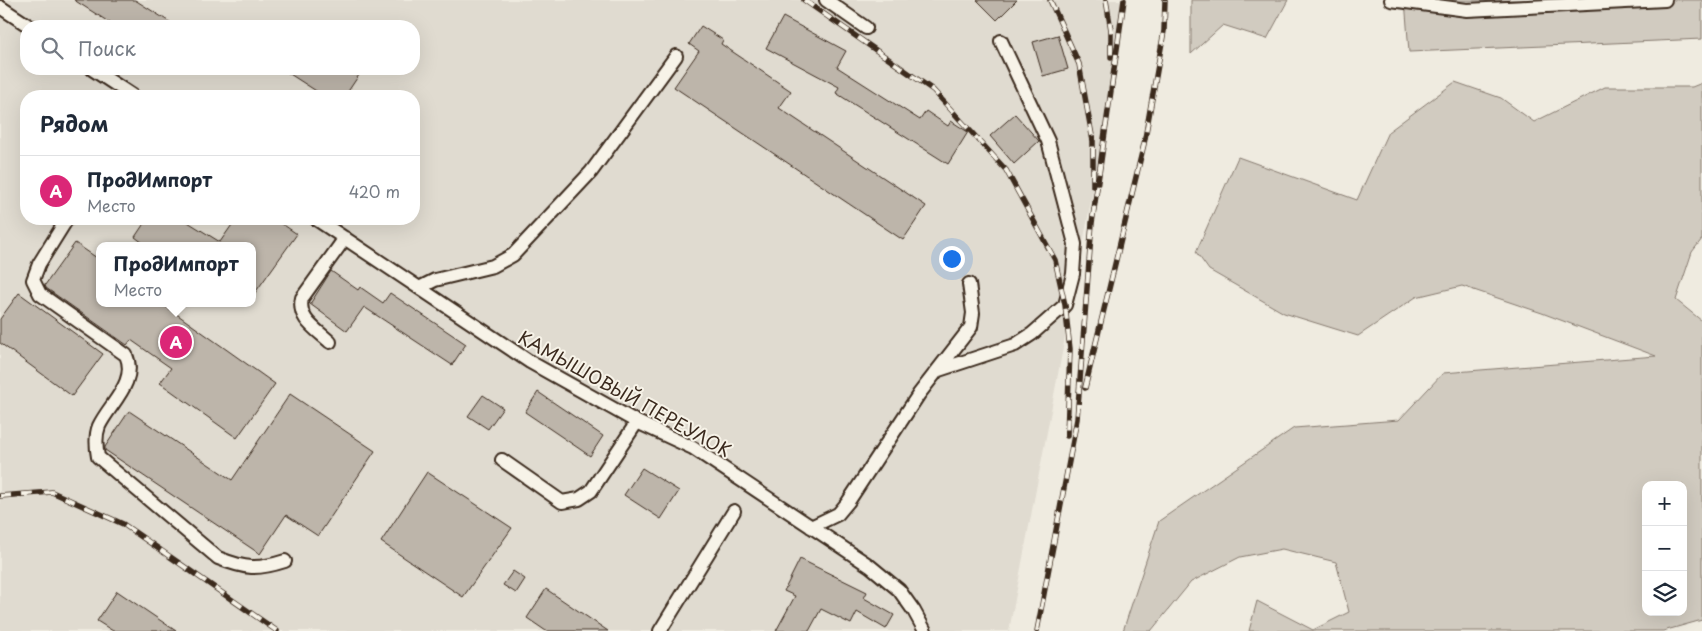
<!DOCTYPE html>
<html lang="ru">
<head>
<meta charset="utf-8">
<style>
	:root { --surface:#fff; --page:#f6f6f7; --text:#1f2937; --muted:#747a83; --line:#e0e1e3; --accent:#db2777 }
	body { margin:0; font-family:"Playpen Sans",sans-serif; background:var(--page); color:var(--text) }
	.controls { position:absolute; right:15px; bottom:15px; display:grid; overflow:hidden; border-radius:10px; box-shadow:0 5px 20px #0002 }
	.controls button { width:45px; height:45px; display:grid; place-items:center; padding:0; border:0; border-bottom:1px solid var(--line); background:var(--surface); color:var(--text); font:25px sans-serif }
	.you { position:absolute; left:951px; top:258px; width:18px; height:18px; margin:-12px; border:4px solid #fff; border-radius:50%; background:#1a73e8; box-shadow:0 0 0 8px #1a73e833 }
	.badge { display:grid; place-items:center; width:32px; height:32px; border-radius:50%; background:var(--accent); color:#fff; font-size:16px; font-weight:700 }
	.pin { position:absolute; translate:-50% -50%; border:2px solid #fff; box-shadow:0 1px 5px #0006 }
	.popup { position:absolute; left:96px; top:242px; width:160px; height:65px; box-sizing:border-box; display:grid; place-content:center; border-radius:10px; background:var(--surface); filter:drop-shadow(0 1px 4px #0005); font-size:16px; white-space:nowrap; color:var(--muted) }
	.popup b { font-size:19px; color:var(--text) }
	.popup::after { content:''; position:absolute; left:50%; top:100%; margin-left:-10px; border:10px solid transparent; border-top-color:var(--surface) }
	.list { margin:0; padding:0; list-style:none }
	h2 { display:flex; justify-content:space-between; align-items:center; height:65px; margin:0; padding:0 20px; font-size:21px }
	h2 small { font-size:16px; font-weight:400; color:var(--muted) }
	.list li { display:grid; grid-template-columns:32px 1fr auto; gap:15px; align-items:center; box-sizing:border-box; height:70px; padding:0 20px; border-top:1px solid var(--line) }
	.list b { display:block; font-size:19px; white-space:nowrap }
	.list p { margin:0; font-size:16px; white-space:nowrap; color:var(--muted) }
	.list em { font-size:16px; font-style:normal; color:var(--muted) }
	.icon { flex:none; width:28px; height:28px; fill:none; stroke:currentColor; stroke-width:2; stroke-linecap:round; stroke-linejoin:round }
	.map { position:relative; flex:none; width:1702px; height:631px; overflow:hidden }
	.search { position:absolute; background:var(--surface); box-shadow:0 5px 20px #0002; left:20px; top:20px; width:400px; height:55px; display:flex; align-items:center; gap:12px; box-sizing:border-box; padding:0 18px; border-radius:20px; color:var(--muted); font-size:19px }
	.panel { position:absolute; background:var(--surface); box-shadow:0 5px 20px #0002; left:20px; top:90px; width:400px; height:135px; border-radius:20px }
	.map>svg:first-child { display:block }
</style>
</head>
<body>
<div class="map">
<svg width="1702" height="631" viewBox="0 0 1702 631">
	<rect width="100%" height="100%" fill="#efebe0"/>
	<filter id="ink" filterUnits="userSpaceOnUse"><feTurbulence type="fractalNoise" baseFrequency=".02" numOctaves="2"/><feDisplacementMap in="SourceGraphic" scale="10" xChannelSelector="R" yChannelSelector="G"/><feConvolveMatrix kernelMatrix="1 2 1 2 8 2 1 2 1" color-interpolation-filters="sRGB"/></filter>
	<g filter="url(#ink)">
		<!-- built -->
		<path fill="#e0dbd0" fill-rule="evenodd" d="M0,0H1124L1121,44L1009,631H0ZM26,26H414V69H26ZM26,96H414V219H26ZM100,246H252V303H100Z"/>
		<!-- green -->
		<path fill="#d1cbc0" stroke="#867a6f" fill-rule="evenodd" d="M1191,0H1288L1267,39L1223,25L1191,54Z
			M1405,0H1702V39L1409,52Z
			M1455,82L1501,98L1534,122L1605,87H1692L1702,83V239L1692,252L1676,300L1702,321V620L1663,631H1249L1257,601L1313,630L1349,612L1336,562L1282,549L1240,557L1191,582L1151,631H1123L1159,521L1294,428L1399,420L1443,373L1656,356L1542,313L1462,286L1416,297L1358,336L1284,313L1209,270L1196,252L1238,157L1357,200L1388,132ZM1646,485H1683V612H1646Z"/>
		<!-- building -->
		<path fill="#bdb5aa" stroke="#3b2a1e" d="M74,0H135L176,26H115Z
			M977,0H1017L997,20Z
			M783,17L846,51L837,67L920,120L926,111L948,126L951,121L968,132L948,164L836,93L839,87L766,48Z
			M701,26L723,40L721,44L791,91L779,108L926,206L903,240L674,87L699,51L689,44Z
			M1058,35L1068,69L1043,76L1033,42Z
			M282,69H363L345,96H324Z
			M1015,114L1039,141L1014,164L990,136Z
			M147,219H183L220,242L236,219H275L297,234L252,297V246H147L135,237Z
			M75,243L100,260V303H161L275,384L237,438L160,383L171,368L131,340L127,345L46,288L45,285Z
			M331,271L358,290L360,287L383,303L390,293L466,344L452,365L364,307L347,331L310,304Z
			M19,293L103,354L72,396L0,343V319Z
			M538,392L603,436L590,456L525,412Z
			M290,394L375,451L318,536L286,515L260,554L105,450V447L129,411L232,480Z
			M483,395L503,408L488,429L468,416Z
			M642,468L679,491L661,519L624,495Z
			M427,472L512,528L463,597L381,542Z
			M800,559L867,592L864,598L894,615L886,629L857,612L851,624L821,609L809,631H776L795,596L784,591Z
			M513,571L525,579L516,593L503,585Z
			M546,589L608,631H546L527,618Z
			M117,591L176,631H113L97,621Z"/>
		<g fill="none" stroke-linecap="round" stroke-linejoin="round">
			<!-- minor casing -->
			<g stroke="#3b2a1e" stroke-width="16">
				<path id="minor" d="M826,0L866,28
					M1391,0L1467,10L1665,0
					M0,7L29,26
					M92,69L133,96
					M67,219L39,264L33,280L40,294L126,355C138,382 110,403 99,426C95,436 96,446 98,457L218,558C246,569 257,570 285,561
					M316,219L530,362L637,422L693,448L870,566L899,590L914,611L925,631
					M419,288L435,280L493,266L513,255L591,172L676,56
					M330,342C316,329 297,319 302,298L345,238
					M939,370L1015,345L1032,334L1065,305L1073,274L1075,244L1048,141L1001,41
					M502,460L562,502L579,499L591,491L637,422
					M811,527L838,514L848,502L919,394L971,327L973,313L969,284
					M660,631L734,511"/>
			</g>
			<!-- minor -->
			<use href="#minor" stroke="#f7f3e8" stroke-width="12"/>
			<!-- rail casing -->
			<g stroke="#3b2a1e" stroke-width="5.5">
				<path id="rail" d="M804,0L933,90L1006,170L1055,260L1065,305L1070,349L1067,436
					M1050,0L1079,64L1093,141V186
					M1106,0L1111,30V57
					M1085,388L1144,144L1164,31L1165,0
					M0,496L52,492L123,524L277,631
					M1037,631L1077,419L1092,223L1124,0"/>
			</g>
			<!-- rail -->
			<use href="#rail" stroke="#f7f3e8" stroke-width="4" stroke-dasharray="11" stroke-linecap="butt"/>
		</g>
	</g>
	<g text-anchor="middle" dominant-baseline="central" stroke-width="4" stroke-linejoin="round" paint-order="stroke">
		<!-- street labels -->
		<g font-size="18" fill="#3b2a1e" stroke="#f7f3e8">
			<text transform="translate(625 393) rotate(29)">КАМЫШОВЫЙ ПЕРЕУЛОК</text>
		</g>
	</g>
</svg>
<div class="controls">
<button>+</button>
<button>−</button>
<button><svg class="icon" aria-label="layers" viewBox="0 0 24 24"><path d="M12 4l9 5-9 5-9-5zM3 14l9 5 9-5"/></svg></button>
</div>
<div class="you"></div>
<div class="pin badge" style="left:176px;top:342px">A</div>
<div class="popup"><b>ПродИмпорт</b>Место</div>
<div class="search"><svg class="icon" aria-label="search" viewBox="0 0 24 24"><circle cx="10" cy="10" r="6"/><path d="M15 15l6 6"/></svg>Поиск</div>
<section class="panel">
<h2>Рядом<small></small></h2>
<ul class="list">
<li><span class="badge">A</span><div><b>ПродИмпорт</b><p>Место</p></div><em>420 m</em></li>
</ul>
</section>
</div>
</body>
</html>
